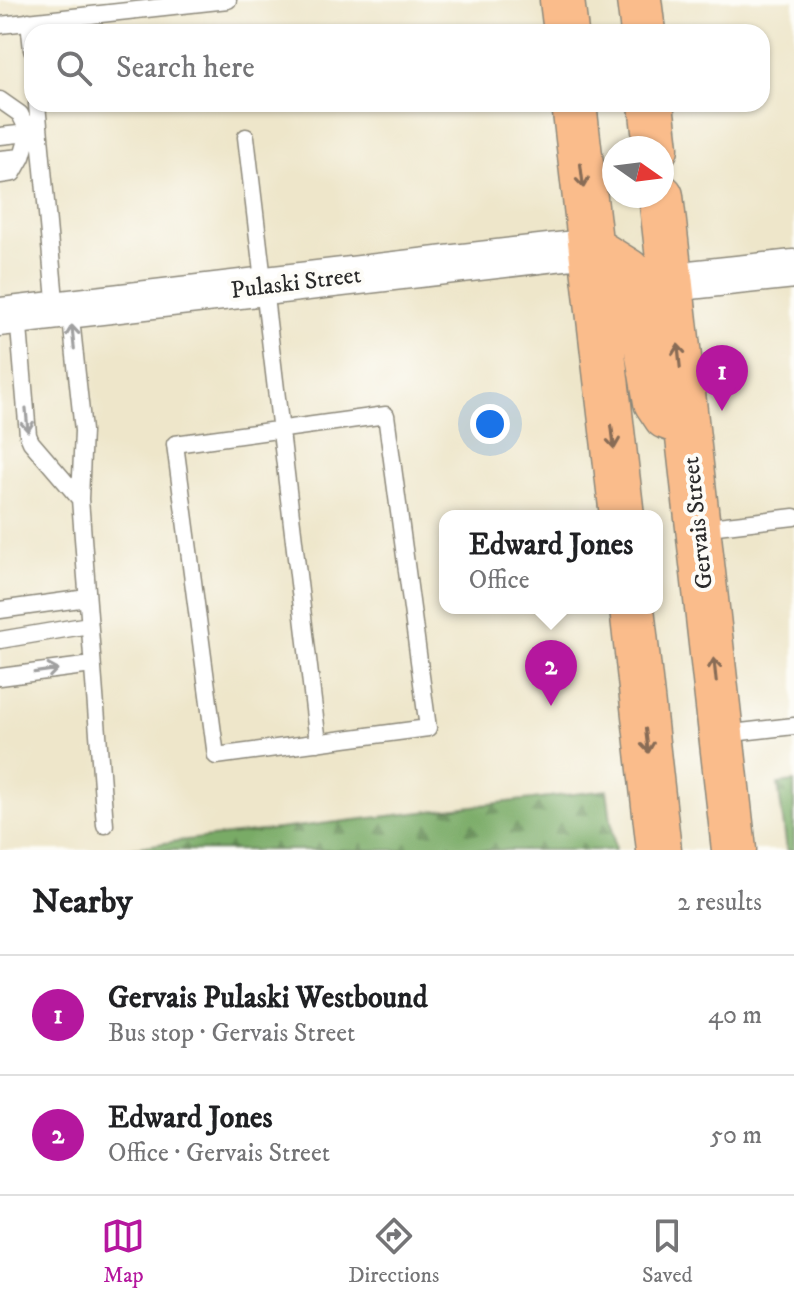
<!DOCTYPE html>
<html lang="en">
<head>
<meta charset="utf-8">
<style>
	:root { --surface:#fff; --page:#f6f6f6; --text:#202124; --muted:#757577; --line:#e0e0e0; --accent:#b5179e }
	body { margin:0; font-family:"IM FELL DW Pica",serif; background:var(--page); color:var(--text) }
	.compass { position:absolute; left:602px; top:136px; width:72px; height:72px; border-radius:50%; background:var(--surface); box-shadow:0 2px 6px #0004; rotate:104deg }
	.you { position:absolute; left:490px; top:424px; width:28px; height:28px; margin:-20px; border:6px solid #fff; border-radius:50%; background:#1a73e8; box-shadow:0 0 0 12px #1a73e833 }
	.badge { display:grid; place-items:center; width:52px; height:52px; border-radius:50%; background:var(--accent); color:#fff; font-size:26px; font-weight:700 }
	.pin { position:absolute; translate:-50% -66px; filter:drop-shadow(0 2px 4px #0008) }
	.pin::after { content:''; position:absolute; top:42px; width:28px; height:24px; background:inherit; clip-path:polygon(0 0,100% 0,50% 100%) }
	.popup { position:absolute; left:439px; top:510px; width:224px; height:104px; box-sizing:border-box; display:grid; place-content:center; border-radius:16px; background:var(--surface); filter:drop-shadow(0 2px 6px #0005); font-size:26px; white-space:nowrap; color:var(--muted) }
	.popup b { font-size:30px; color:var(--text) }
	.popup::after { content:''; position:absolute; left:50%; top:100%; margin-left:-16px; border:16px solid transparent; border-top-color:var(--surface) }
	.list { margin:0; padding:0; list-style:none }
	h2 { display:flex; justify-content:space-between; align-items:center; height:104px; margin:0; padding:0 32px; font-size:34px }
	h2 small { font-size:26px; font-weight:400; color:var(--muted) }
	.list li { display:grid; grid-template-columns:52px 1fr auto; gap:24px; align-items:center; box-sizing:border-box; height:120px; padding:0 32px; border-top:2px solid var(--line) }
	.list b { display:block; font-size:30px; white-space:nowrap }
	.list p { margin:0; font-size:26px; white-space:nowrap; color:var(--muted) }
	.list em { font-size:26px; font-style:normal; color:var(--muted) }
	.icon { flex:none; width:44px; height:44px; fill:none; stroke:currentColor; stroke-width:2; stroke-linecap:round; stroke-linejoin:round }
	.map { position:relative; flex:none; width:794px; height:850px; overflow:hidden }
	.search { position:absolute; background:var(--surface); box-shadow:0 2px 6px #0004; left:24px; right:24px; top:24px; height:88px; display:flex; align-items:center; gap:20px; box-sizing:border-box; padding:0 28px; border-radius:24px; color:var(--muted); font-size:30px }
	.sheet { height:344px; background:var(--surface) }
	nav { display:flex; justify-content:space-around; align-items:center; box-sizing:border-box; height:112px; border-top:2px solid var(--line); background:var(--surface); font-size:22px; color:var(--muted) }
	nav a { display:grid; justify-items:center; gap:4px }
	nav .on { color:var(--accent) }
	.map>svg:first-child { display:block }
</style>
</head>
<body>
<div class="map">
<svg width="794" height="850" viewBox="0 0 794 850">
	<defs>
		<pattern id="forest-firs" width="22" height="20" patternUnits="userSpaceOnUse" patternTransform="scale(2)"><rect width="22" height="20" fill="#79ab66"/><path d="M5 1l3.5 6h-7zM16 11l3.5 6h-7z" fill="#638b54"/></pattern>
	</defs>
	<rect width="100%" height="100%" fill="#fdfcf7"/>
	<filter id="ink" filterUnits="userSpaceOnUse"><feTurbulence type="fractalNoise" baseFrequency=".0125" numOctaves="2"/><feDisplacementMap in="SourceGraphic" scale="16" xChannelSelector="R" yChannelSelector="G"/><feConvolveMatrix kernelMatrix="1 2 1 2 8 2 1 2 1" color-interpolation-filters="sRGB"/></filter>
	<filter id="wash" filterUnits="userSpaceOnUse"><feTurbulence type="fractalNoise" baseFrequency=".006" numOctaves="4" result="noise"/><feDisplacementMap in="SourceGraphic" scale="32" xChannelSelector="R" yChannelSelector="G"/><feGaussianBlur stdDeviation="1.8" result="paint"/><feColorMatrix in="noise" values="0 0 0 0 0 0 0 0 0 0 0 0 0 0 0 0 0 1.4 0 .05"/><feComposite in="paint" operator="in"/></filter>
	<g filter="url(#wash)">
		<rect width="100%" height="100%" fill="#eee6ca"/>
		<!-- forest -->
		<path fill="url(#forest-firs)" stroke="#526b48" stroke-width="2" d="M794,782V850H787L778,784Z
			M607,790L615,850H119L178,841Z"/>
	</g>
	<g filter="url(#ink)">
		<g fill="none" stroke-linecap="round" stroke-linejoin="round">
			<!-- service casing -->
			<g stroke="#8c887a" stroke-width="19">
				<path id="service" d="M29,21L32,50
					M0,25L228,0
					M0,100L20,114L29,133L22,157L0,159
					M37,104L56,311
					M0,136L38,132
					M246,137L318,743
					M0,175L13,173L22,157
					M70,309L83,431L80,499L105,825
					M18,315L28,435L31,442L80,499
					M386,415L428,728L216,756L175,444Z
					M700,528L794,517
					M0,610L87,598
					M0,640L89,625
					M0,677L92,665
					M723,734L794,726"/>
			</g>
			<!-- tertiary casing -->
			<g stroke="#8c887a" stroke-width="41">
				<path id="tertiary" d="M671,282L794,269
					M0,317L591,248"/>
			</g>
			<!-- primary casing -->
			<g stroke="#8c887a" stroke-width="47">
				<path id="primary" d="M562,0L566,32
					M639,0L643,32
					M574,104L622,516
					M651,104L656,148
					M661,196L734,850
					M591,248L628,271L637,291L656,402L666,417L682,423
					M632,608L659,850"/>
			</g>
			<!-- service -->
			<use href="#service" stroke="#fff" stroke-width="16"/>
			<!-- tertiary -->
			<use href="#tertiary" stroke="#fff" stroke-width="38"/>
			<!-- primary -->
			<use href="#primary" stroke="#fabc8b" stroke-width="44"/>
		</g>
		<!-- one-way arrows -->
		<defs><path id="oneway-shaft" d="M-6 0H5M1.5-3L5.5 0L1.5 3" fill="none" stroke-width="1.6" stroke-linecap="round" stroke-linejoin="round" transform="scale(2)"/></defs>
		<g stroke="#886c56">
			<use href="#oneway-shaft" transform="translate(582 176) rotate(83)"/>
			<use href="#oneway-shaft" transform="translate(679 356) rotate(-96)"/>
			<use href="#oneway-shaft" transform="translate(613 437) rotate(83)"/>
			<use href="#oneway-shaft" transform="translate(715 670) rotate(-96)"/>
			<use href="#oneway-shaft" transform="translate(647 741) rotate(83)"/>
		</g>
		<g stroke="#a0a0a0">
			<use href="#oneway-shaft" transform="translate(73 337) rotate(-96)"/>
			<use href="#oneway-shaft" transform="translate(27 420) rotate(85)"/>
			<use href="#oneway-shaft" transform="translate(46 671) rotate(-8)"/>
		</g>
	</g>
	<g text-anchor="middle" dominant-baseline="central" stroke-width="8" stroke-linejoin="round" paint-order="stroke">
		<!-- street labels -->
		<g font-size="24" fill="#2b2b2b" stroke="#fdfcf7">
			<text transform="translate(296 283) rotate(-7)">Pulaski Street</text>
			<text transform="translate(698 523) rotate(-96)">Gervais Street</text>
		</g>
	</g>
</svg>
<svg class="compass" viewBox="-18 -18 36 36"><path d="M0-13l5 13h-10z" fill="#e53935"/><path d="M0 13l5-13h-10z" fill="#757577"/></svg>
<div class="you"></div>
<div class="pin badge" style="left:722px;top:411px">1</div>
<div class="pin badge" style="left:551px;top:706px">2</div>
<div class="popup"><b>Edward Jones</b>Office</div>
<div class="search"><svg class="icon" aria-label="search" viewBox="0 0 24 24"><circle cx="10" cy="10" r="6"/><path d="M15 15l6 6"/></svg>Search here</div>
</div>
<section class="sheet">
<h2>Nearby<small>2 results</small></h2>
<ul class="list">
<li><span class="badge">1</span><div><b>Gervais Pulaski Westbound</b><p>Bus stop · Gervais Street</p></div><em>40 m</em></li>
<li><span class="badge">2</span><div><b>Edward Jones</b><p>Office · Gervais Street</p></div><em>50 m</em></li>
</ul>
</section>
<nav>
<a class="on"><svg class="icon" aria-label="map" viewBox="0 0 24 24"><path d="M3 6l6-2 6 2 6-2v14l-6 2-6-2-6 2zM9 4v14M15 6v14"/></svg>Map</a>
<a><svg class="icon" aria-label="directions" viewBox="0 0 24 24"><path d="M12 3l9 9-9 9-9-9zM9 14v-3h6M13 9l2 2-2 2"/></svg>Directions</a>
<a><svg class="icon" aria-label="saved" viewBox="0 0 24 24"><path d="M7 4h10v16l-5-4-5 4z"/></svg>Saved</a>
</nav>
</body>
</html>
